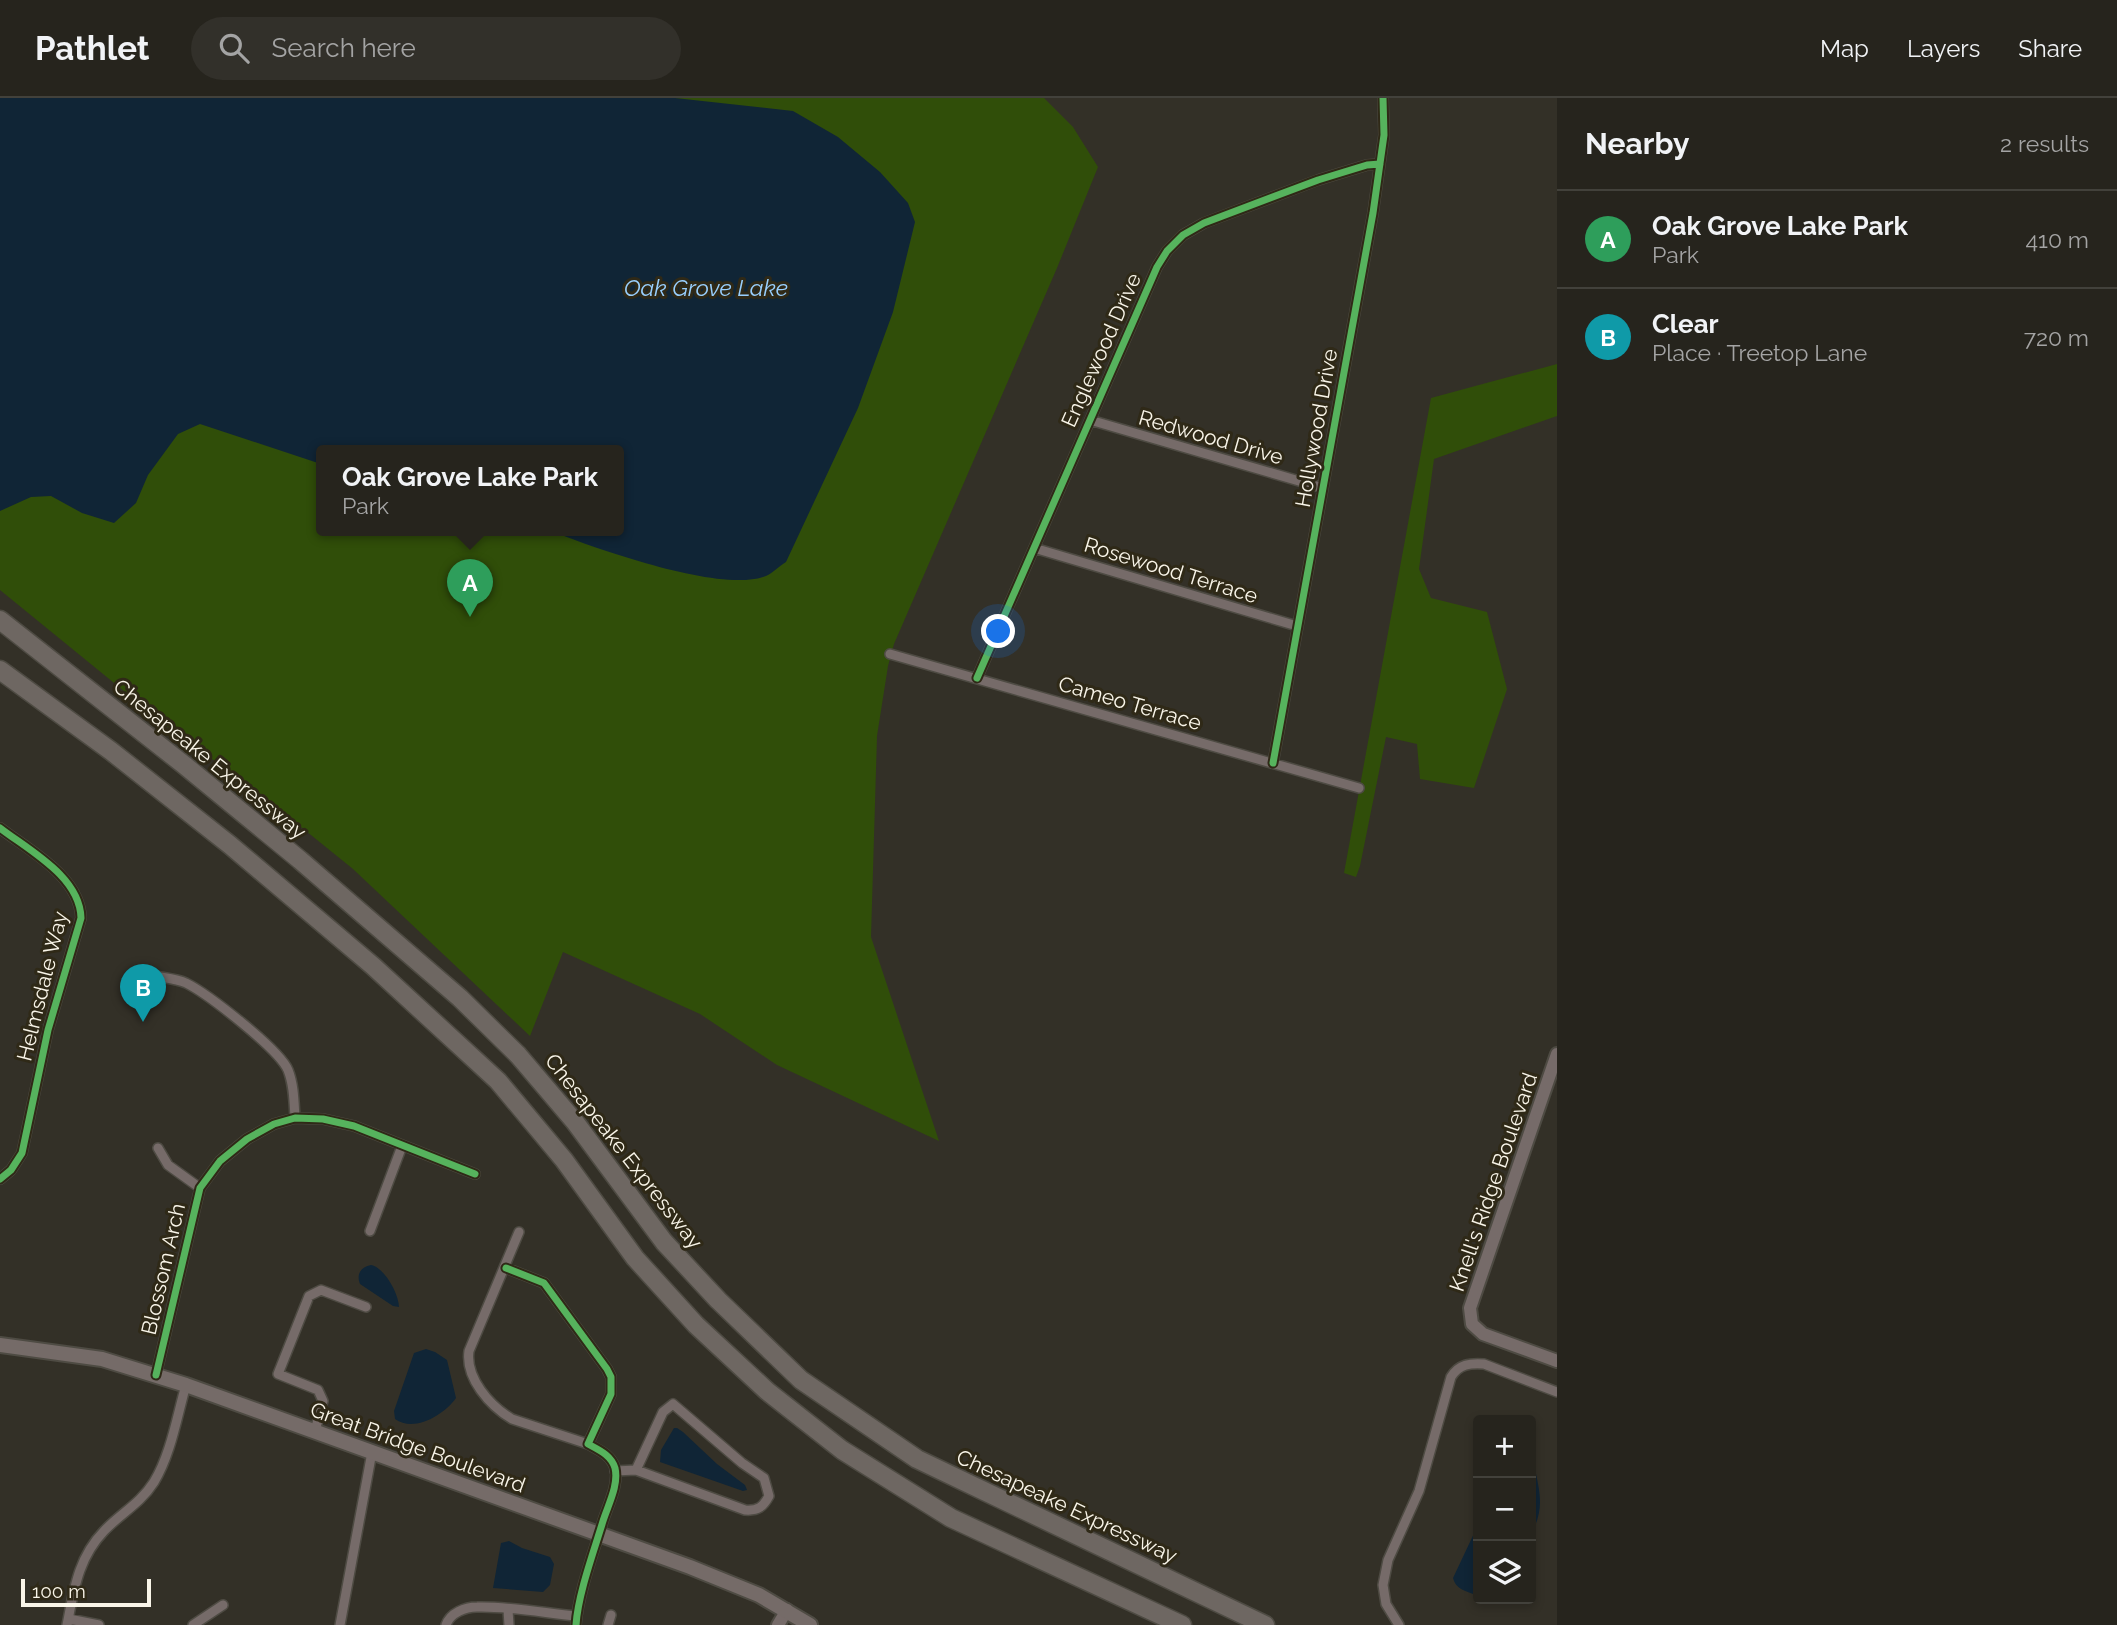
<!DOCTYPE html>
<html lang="en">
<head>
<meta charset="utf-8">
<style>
	:root { --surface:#26241d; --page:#32302a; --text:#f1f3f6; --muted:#a4a4a4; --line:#42413b; --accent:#db2777 }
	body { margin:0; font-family:Raleway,sans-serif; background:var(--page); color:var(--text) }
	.controls { position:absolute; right:21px; bottom:21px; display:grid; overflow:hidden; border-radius:7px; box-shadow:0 4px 10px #0003 }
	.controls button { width:63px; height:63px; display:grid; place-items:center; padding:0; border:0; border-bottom:2px solid var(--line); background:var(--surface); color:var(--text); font:35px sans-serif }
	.scale { position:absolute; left:21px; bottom:18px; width:130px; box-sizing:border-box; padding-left:7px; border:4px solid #f9f5e9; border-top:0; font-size:19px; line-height:24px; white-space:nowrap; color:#f9f5e9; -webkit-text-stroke:5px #2f2917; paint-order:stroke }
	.you { position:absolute; left:999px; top:534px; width:24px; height:24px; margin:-18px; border:5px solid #fff; border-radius:50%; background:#1a73e8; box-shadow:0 0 0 10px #1a73e833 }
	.badge { display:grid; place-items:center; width:46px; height:46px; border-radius:50%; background:var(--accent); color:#fff; font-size:23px; font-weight:700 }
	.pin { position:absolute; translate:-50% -58px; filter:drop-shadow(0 2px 4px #0008) }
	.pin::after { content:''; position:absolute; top:37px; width:24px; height:21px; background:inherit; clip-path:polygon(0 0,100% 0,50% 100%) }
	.popup { position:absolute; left:316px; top:347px; width:308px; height:91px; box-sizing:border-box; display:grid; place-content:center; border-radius:7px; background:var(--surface); filter:drop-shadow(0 2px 5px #0005); font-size:23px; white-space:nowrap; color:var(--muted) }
	.popup b { font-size:26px; color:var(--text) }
	.popup::after { content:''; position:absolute; left:50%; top:100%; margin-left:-14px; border:14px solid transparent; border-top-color:var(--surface) }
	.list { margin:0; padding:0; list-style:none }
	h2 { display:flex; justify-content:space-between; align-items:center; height:91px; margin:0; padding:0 28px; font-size:30px }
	h2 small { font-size:23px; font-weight:400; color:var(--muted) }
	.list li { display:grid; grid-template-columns:46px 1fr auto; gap:21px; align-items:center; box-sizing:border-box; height:98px; padding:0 28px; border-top:2px solid var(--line) }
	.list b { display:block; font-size:26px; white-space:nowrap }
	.list p { margin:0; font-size:23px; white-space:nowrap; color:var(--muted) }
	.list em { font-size:23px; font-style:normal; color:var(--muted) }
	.icon { flex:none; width:38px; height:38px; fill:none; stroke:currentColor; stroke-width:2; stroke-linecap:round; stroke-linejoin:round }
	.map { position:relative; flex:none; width:1557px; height:1527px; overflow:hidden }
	header { display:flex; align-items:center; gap:42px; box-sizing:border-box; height:98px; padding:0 35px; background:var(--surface); border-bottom:2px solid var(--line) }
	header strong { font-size:33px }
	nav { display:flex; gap:38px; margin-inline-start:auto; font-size:24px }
	.search { width:490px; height:63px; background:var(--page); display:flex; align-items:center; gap:18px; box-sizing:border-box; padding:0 24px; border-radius:38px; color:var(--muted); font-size:26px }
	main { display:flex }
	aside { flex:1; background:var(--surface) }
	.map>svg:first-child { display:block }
</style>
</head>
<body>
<header>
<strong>Pathlet</strong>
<div class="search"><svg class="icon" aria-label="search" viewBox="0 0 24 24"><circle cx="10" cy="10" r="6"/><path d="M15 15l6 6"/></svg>Search here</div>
<nav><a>Map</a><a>Layers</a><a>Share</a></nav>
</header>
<main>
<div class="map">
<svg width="1557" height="1527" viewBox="0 0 1557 1527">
	<rect width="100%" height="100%" fill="#333027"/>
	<!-- green -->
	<path fill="#304e09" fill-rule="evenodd" d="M0,0H1044L1073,29L1098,69L1057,170L894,546L888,568L877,638L871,839L939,1043L777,967L700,916L563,854L530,938L353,771L254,691L173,633L0,492ZM321,353H619V433H321Z
		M1557,266V318L1434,361L1419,471L1431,500L1487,514L1507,591L1474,690L1420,681L1417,646L1386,639L1360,768L1356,779L1344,775L1431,300Z"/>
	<!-- water -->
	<path fill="#102536" d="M0,0H675L793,13L838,39L880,74L908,105L915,124L893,214L858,310L786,464C779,468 771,477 763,479C718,494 597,451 551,433H619V353H321V366L200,326L178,336L148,377L136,405L114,425L82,415L51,398L31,399L0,413Z
		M371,1167C384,1169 399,1196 399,1209L393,1208L360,1186C356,1176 361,1169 371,1167Z
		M426,1251L435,1254L447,1262L456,1300C444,1317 414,1335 395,1321L394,1313L414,1255Z
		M674,1330H677L683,1334L717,1366L745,1387L747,1392L743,1393L660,1364L661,1352Z
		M1531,1362L1534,1366C1540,1396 1545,1409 1531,1437Z
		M1478,1427V1498C1467,1493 1456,1492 1453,1480Z
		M509,1443L522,1450L550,1459L554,1466L550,1487L543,1494L493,1490L501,1445Z"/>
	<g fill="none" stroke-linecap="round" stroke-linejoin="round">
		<!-- minor casing -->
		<g stroke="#4e4b43" stroke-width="12">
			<path id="minor" d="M1090,322L1323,390
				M1034,450L1297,528
				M890,556L1359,690
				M977,580L1157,169L1167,153L1183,137L1204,125L1318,82L1367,67L1380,66
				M1273,665L1373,115L1384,37L1383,0
				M0,730C30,753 80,779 81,820L48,932L22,1055L11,1072L0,1081
				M155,878C165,880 177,881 186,885C208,896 279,951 288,972C294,987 294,1004 295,1020
				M158,1050L168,1067L200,1090
				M370,1133L402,1048
				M519,1134L469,1253C465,1280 490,1308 512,1321L588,1346
				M506,1170L544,1185L607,1271L611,1279V1296L588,1346C599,1352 611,1357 615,1370C619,1387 608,1407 603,1423C594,1453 578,1496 576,1527
				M156,1277L200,1090L220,1063L247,1041L274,1026L295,1020L323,1021L354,1028L475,1076
				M315,1333L323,1303L318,1292L278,1276L309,1198L321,1192L366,1209
				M615,1373L636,1372L745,1412C758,1413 763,1409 769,1398L764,1380L742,1365L673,1306L663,1314L636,1372
				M508,1512L509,1527
				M69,1521L99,1527
				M67,1527C74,1492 78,1460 104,1433C121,1415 140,1406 154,1384C171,1356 177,1318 186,1287
				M193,1527L223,1507
				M340,1527L372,1354
				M446,1527C450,1515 465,1509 477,1509C508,1508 545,1515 576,1518
				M608,1527L611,1517
				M1399,1527L1386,1506L1383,1487L1388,1462L1419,1393L1451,1279C1459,1266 1470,1265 1484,1266L1557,1294"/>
		</g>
		<!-- tertiary casing -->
		<g stroke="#4e4b43" stroke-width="16">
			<path id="tertiary" d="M1557,956L1470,1210L1472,1226L1483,1236L1557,1263
				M778,1527L787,1512"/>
		</g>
		<!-- primary casing -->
		<g stroke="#4e4b43" stroke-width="18">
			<path id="primary" d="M0,1247L102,1261L186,1287L690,1469L759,1497L810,1527"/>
		</g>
		<!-- motorway casing -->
		<g stroke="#4e4b43" stroke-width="21">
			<path id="motorway" d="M0,522L183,666L300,762L460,900L518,957L575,1024L664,1144L718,1202L801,1282L917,1361L1265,1527
				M0,572L111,653L230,747L373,868L498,983L564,1062L635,1160L696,1227L767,1293L842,1352L951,1420L1182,1527"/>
		</g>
		<!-- minor -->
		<use href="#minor" stroke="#766b69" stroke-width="9"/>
		<!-- tertiary -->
		<use href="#tertiary" stroke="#766b69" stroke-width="12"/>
		<!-- primary -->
		<use href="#primary" stroke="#756b68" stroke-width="14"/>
		<!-- motorway -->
		<use href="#motorway" stroke="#6e6762" stroke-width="18"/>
		<!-- cycleway casing -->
		<g stroke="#2f2917" stroke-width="11">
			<path id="cycleway" d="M977,580L1157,169L1167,153L1183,137L1204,125L1318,82L1367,67L1380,66
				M1273,665L1373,115L1384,37L1383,0
				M0,730C30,753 80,779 81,820L48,932L22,1055L11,1072L0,1081
				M506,1170L544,1185L607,1271L611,1279V1296L588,1346C599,1352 611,1357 615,1370C619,1387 608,1407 603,1423C594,1453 578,1496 576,1527
				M156,1277L200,1090L220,1063L247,1041L274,1026L295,1020L323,1021L354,1028L475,1076"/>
		</g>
		<!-- cycleway -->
		<use href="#cycleway" stroke="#56b35d" stroke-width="7"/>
	</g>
	<g text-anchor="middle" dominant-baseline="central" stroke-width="6" stroke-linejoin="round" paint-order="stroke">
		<!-- street labels -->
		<g font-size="21" fill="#f9f5e9" stroke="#2f2917">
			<text transform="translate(1101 252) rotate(-66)">Englewood Drive</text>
			<text transform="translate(1316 330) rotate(-80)">Hollywood Drive</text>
			<text transform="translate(1211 339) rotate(16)">Redwood Drive</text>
			<text transform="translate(1171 472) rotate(17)">Rosewood Terrace</text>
			<text transform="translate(1130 605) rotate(16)">Cameo Terrace</text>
			<text transform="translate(210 661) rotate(39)">Chesapeake Expressway</text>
			<text transform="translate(42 888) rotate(-76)">Helmsdale Way</text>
			<text transform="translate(624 1053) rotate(52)">Chesapeake Expressway</text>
			<text transform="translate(1493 1084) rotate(-71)">Knell's Ridge Boulevard</text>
			<text transform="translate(163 1171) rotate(-77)">Blossom Arch</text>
			<text transform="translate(418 1349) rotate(20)">Great Bridge Boulevard</text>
			<text transform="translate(1067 1408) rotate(25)">Chesapeake Expressway</text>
		</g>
		<!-- water labels -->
		<g font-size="23" font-style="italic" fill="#98cffe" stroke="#2f2917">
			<text x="706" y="189">Oak Grove Lake</text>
		</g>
	</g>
</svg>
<div class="controls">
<button>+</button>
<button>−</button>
<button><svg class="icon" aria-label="layers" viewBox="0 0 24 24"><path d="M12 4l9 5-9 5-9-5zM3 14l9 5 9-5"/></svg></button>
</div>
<div class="scale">100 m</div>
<div class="you"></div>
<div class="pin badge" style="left:470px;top:519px;background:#2e9e5b">A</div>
<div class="popup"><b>Oak Grove Lake Park</b>Park</div>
<div class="pin badge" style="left:143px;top:924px;background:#0f9aa8">B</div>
</div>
<aside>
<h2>Nearby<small>2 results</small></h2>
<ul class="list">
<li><span class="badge" style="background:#2e9e5b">A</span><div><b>Oak Grove Lake Park</b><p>Park</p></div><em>410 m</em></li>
<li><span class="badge" style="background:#0f9aa8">B</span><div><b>Clear</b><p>Place · Treetop Lane</p></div><em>720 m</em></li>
</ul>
</aside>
</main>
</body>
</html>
